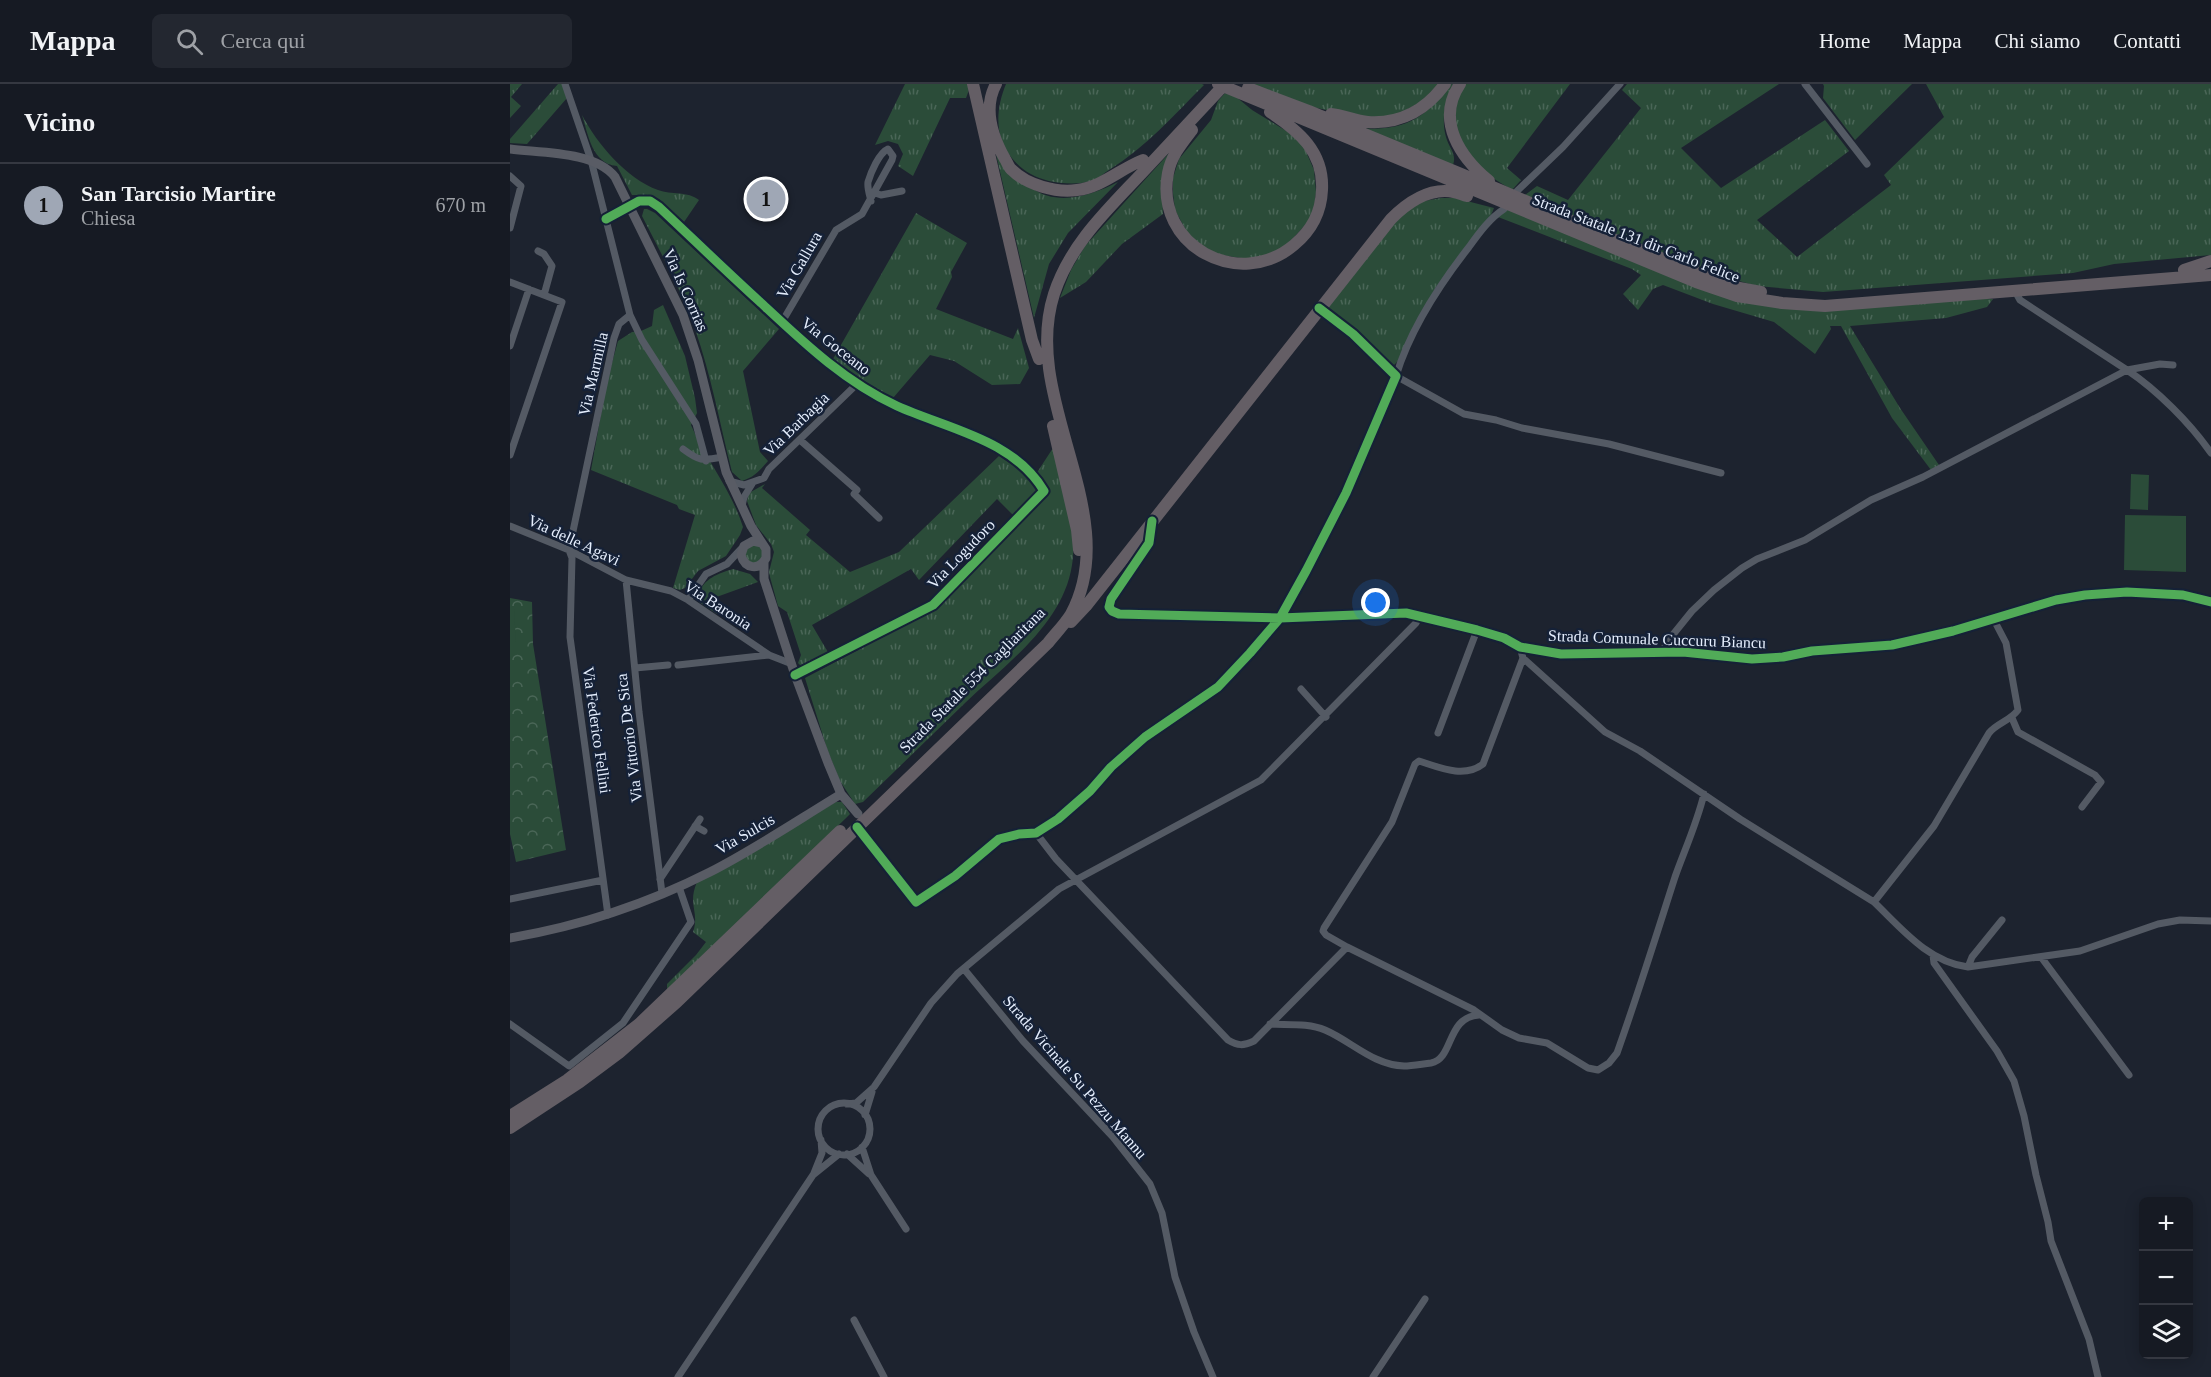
<!DOCTYPE html>
<html lang="it">
<head>
<meta charset="utf-8">
<style>
	:root { --surface:#161a23; --page:#232730; --text:#f1f3f6; --muted:#9ea1a6; --line:#353841; --accent:#9fa7b5 }
	body { margin:0; font-family:Georgia,serif; background:var(--page); color:var(--text) }
	.controls { position:absolute; right:18px; bottom:18px; display:grid; overflow:hidden; border-radius:9px; box-shadow:0 3px 15px #0003 }
	.controls button { width:54px; height:54px; display:grid; place-items:center; padding:0; border:0; border-bottom:2px solid var(--line); background:var(--surface); color:var(--text); font:30px sans-serif }
	.you { position:absolute; left:866px; top:519px; width:21px; height:21px; margin:-15px; border:4px solid #fff; border-radius:50%; background:#1a73e8; box-shadow:0 0 0 9px #1a73e833 }
	.badge { display:grid; place-items:center; width:39px; height:39px; border-radius:50%; background:var(--accent); color:#111; font-size:20px; font-weight:700 }
	.pin { position:absolute; translate:-50% -50%; border:3px solid #fff; box-shadow:0 2px 6px #0006 }
	.list { margin:0; padding:0; list-style:none }
	h2 { display:flex; justify-content:space-between; align-items:center; height:78px; margin:0; padding:0 24px; font-size:26px }
	h2 small { font-size:20px; font-weight:400; color:var(--muted) }
	.list li { display:grid; grid-template-columns:39px 1fr auto; gap:18px; align-items:center; box-sizing:border-box; height:84px; padding:0 24px; border-top:2px solid var(--line) }
	.list b { display:block; font-size:22px; white-space:nowrap }
	.list p { margin:0; font-size:20px; white-space:nowrap; color:var(--muted) }
	.list em { font-size:20px; font-style:normal; color:var(--muted) }
	.icon { flex:none; width:33px; height:33px; fill:none; stroke:currentColor; stroke-width:2; stroke-linecap:round; stroke-linejoin:round }
	.map { position:relative; flex:none; width:1701px; height:1293px; overflow:hidden }
	header { display:flex; align-items:center; gap:36px; box-sizing:border-box; height:84px; padding:0 30px; background:var(--surface); border-bottom:2px solid var(--line) }
	header strong { font-size:28px }
	nav { display:flex; gap:33px; margin-inline-start:auto; font-size:21px }
	.search { width:420px; height:54px; background:var(--page); display:flex; align-items:center; gap:15px; box-sizing:border-box; padding:0 21px; border-radius:9px; color:var(--muted); font-size:22px }
	main { display:flex }
	aside { flex:1; background:var(--surface) }
	.map>svg:first-child { display:block }
</style>
</head>
<body>
<header>
<strong>Mappa</strong>
<div class="search"><svg class="icon" aria-label="search" viewBox="0 0 24 24"><circle cx="10" cy="10" r="6"/><path d="M15 15l6 6"/></svg>Cerca qui</div>
<nav><a>Home</a><a>Mappa</a><a>Chi siamo</a><a>Contatti</a></nav>
</header>
<main>
<aside>
<h2>Vicino<small></small></h2>
<ul class="list">
<li><span class="badge">1</span><div><b>San Tarcisio Martire</b><p>Chiesa</p></div><em>670 m</em></li>
</ul>
</aside>
<div class="map">
<svg width="1701" height="1293" viewBox="0 0 1701 1293">
	<defs>
		<pattern id="grass-tufts" width="24" height="20" patternUnits="userSpaceOnUse" patternTransform="scale(1.5)"><rect width="24" height="20" fill="#2b4c39"/><path d="M3 7l-1-3M5 7V3M7 7l1-3M15 17l-1-3M17 17v-4M19 17l1-3" fill="none" stroke="#4a6657"/></pattern>
		<pattern id="park-crowns" width="20" height="18" patternUnits="userSpaceOnUse" patternTransform="scale(1.5)"><rect width="20" height="18" fill="#2b4c39"/><path d="M2 6a3 3 0 1 1 6 0M12 15a3 3 0 1 1 6 0" fill="none" stroke="#4a6657"/></pattern>
	</defs>
	<rect width="100%" height="100%" fill="#1d232f"/>
	<!-- grass -->
	<path fill="url(#grass-tufts)" d="M0,0H12L1,13L11,22L0,34Z
		M48,0H52L57,14L17,60L0,59V55Z
		M395,0H458L459,6L456,14H440L403,92L388,82L393,70L388,60L378,57L365,61Z
		M496,0H692L694,1C664,31 636,63 599,86C594,89 589,94 584,96C570,101 553,100 539,97C523,93 511,86 501,73C484,52 486,24 496,0Z
		M740,0H929L920,13L883,33H851L797,22Z
		M939,0H943C935,17 931,35 936,53C939,64 947,70 943,81L848,44C890,48 917,36 939,0Z
		M953,0H1060L997,84L1011,96L1002,106L970,86L945,52L946,12Z
		M1117,0H1269L1171,64L1211,104L1315,36L1339,67L1247,136L1287,173L1381,101L1374,91L1434,33L1416,0H1701V171L1604,180L1563,189L1313,208L1247,202L1201,189L1109,153L1015,111L1027,102L1058,116L1131,24L1112,6Z
		M1313,0H1402L1345,56L1313,14L1314,2Z
		M715,9L725,12L742,26L778,48L794,63L804,86L806,108L804,126L798,138L774,164L745,176L703,170L678,150L665,126L663,109V94L669,75L701,36L708,17Z
		M72,31C87,60 117,95 148,106C161,111 178,107 189,116L174,138L149,115L136,111H122L107,82C82,80 78,50 72,31Z
		M485,66C497,79 508,94 522,104C547,123 583,111 608,98L558,149L539,180L524,234Z
		M661,67L652,107L653,130L612,160L576,198L550,214L561,186L575,162Z
		M931,114H945L984,124L981,131L926,203L888,277L881,284L817,227L816,223L885,137L909,118Z
		M134,125H137L145,129L269,245L233,287L250,368L258,377C250,386 245,393 232,397L222,388C210,340 201,291 185,245C171,206 151,169 132,132Z
		M997,125L1231,217L1483,215L1477,223L1436,234L1340,242L1390,324L1429,381L1421,386L1382,334L1331,242H1320L1321,245L1305,270L1264,238L1203,220L1153,201L1143,205L1128,226L1113,210L1131,191L1122,185L988,133Z
		M406,129L457,159L441,188L442,193L426,225L503,255L508,244L519,284L510,300L482,301L444,277L420,271L383,314L344,291L323,275Z
		M153,221L175,272L185,314L187,329L181,341C196,376 222,407 233,443L230,451L216,472L188,487L175,504L170,506L163,504L185,431L169,425L167,421L81,386L97,297L108,257L122,248L131,247L142,242L144,226Z
		M543,364C551,399 568,446 562,481C553,540 496,580 455,619C421,652 387,685 353,718L345,720L330,697L317,665L295,594L426,525L456,492L510,438L487,415L409,496L401,485L302,541L319,570L292,583L288,579L291,571L277,528L268,522L260,493L259,488L264,468L261,460L246,441L237,417L239,409L255,400L252,404L300,446L296,451L340,488L389,468L489,372L521,394L528,387Z
		M235 470a9 9 0 1 1 18 0a9 9 0 1 1-18 0Z
		M223,485L240,490L248,498L201,515L207,530L189,518L188,510C195,494 207,490 223,485Z
		M326,718H332L340,730L335,735L157,906V900L186,871L196,858L183,848C190,828 177,821 187,798Z"/>
	<!-- park -->
	<path fill="url(#park-crowns)" d="M0,514L22,518L23,560L56,766L6,778L0,750Z"/>
	<!-- pitch -->
	<path fill="#2b4c39" d="M1621,390L1639,391L1638,426L1620,425Z
		M1615,431L1676,432V488L1614,486Z
		M0,525H4L6,558H0Z"/>
	<g fill="none" stroke-linecap="round" stroke-linejoin="round">
		<!-- street -->
		<path stroke="#545a64" stroke-width="7" d="M55,0L81,76L120,231L132,256L186,340L196,377
			M1295,0L1357,80
			M0,92L11,102L0,144
			M365,109L371,111L392,107
			M1005,109L1053,63L1110,0
			M994,125C980,134 969,149 959,163C930,200 900,246 886,292L954,330L986,336L1012,344L1099,360L1211,389
			M96,135L129,117H140L149,123C182,154 215,186 249,217C291,256 333,297 387,322C438,345 503,355 534,407L423,521L285,591
			M28,167L34,170L42,182L34,211
			M0,198L52,218L0,371
			M1505,207L1510,216L1617,286L1650,280L1663,281
			M272,238L326,146L352,130L382,76L383,72L378,65C369,69 361,88 358,98C357,104 360,112 361,117
			M0,262L19,205
			M290,356L347,406L344,410L369,434
			M173,365C189,377 192,377 212,373
			M219,397L234,401L254,394L259,385L348,299
			M232,422L234,413L242,400
			M0,442L59,466L116,496L161,507L178,516L259,571L282,580
			M641,443L639,459L601,515L599,523L602,527L609,530L650,531L770,534L896,529L967,546L994,554L1010,563L1051,570L1173,568L1242,575L1273,573L1302,567L1382,561L1443,547L1546,516L1575,511L1617,508L1673,511L1701,518
			M116,496L129,628L152,809
			M178,516L196,490L217,480L231,465
			M1010,563L1013,574L1095,648L1130,667L1230,735L1364,818L1424,742L1479,649C1487,639 1500,637 1508,626L1496,559L1483,534
			M1153,567L1157,558L1182,527L1204,506L1232,484L1247,475L1295,456L1361,416L1413,393L1617,286C1647,306 1680,339 1701,369
			M168,581L259,571
			M125,584L158,581
			M791,605L816,633
			M1502,634L1508,648L1585,691L1591,698L1572,723
			M928,649L967,546
			M185,742L194,747
			M347,743L406,818L445,792L489,755L509,750L526,749L548,735L580,707L601,683L635,653L708,603L740,569L770,534L796,487L836,409L886,292L843,250L809,224
			M526,749L546,775L718,956C728,962 733,962 744,957L837,863L816,851L813,847L814,844L882,738L905,680L909,677C928,683 954,695 973,680L1013,574
			M150,795L190,735
			M0,815L93,796
			M1364,818C1391,844 1418,878 1458,883L1570,867L1648,840L1670,836L1701,837
			M98,831L60,553L62,474L59,466L104,254L109,240L120,231
			M837,863L964,926L992,946L1009,954L1037,959L1078,984L1088,986L1099,979L1107,969C1128,910 1146,852 1165,793C1175,765 1187,739 1194,710
			M1423,871L1424,879L1487,967L1504,997L1514,1032L1526,1091L1538,1138L1541,1157L1579,1255L1588,1293
			M1531,873L1619,991
			M1458,883L1462,873L1492,836
			M454,885L513,957L603,1053L640,1100L652,1129L665,1193L684,1248L703,1293
			M0,940L59,982L113,939L181,838L169,803
			M760,940C778,941 799,939 815,946C841,957 863,981 894,982C902,982 912,980 921,979C944,975 936,933 969,931
			M308 1045a26 26 0 1 1 52 0a26 26 0 1 1-52 0Z
			M337,1020L346,1019L364,1003L421,919L447,890L549,805L751,696L906,539L910,531
			M355,1031L362,1008
			M352,1063L361,1091L396,1145
			M337,1070L359,1090
			M304,1089L312,1069L311,1056
			M344,1236L374,1293
			M168,1293L303,1091L329,1070
			M863,1293L915,1215"/>
		<!-- secondary -->
		<path stroke="#595c65" stroke-width="9" d="M0,65C30,69 85,67 105,93L173,231L188,276L216,388L241,442L256,465V474C249,487 235,485 231,471L234,462L243,457L252,459
			M254,478V495L285,591L318,679L331,710L348,730
			M0,854C70,842 137,820 200,788C245,765 288,736 331,710"/>
		<!-- highway -->
		<path stroke="#645e65" stroke-width="12" d="M463,0L522,256L529,275
			M486,0C473,24 482,52 495,75C497,78 499,84 502,86C517,101 546,109 567,106C592,103 610,85 633,76
			M708,0L1186,198L1227,212L1272,219L1315,222L1701,191
			M950,0C925,37 951,74 979,97
			M738,4L799,27L990,106L1103,155L1224,203L1251,208
			M821,30C833,31 845,37 858,38C890,40 916,26 935,0
			M682,46C672,59 661,72 658,89C644,162 729,207 784,161C802,146 811,129 812,106C814,68 789,47 760,28
			M1674,186L1701,177
			M543,342L567,446L569,466
			M561,538L576,522L881,135C898,118 919,103 944,108C949,109 953,111 957,112
			M0,1032L57,996L129,940L330,747
			M0,1044L70,998L109,969L167,918L538,559C545,550 555,540 561,530C615,430 510,316 544,210C560,161 596,127 631,90C659,60 687,30 715,0"/>
		<!-- cycleway casing -->
		<g stroke="#152137" stroke-width="13">
			<path id="cycleway" d="M96,135L129,117H140L149,123C182,154 215,186 249,217C291,256 333,297 387,322C438,345 503,355 534,407L423,521L285,591
				M642,437L639,459L601,515L599,523L602,527L609,530L650,531L770,534L896,529L967,546L994,554L1010,563L1051,570L1173,568L1242,575L1273,573L1302,567L1382,561L1443,547L1546,516L1575,511L1617,508L1673,511L1701,518
				M347,743L406,818L445,792L489,755L509,750L526,749L548,735L580,707L601,683L635,653L708,603L740,569L770,534L796,487L836,409L886,292L843,250L809,224"/>
		</g>
		<!-- cycleway -->
		<use href="#cycleway" stroke="#51ab58" stroke-width="9"/>
	</g>
	<g text-anchor="middle" dominant-baseline="central" stroke-width="5" stroke-linejoin="round" paint-order="stroke">
		<!-- street labels -->
		<g font-size="16" fill="#e5eefd" stroke="#152137">
			<text transform="translate(1126 154) rotate(21)">Strada Statale 131 dir Carlo Felice</text>
			<text transform="translate(289 181) rotate(-60)">Via Gallura</text>
			<text transform="translate(176 206) rotate(66)">Via Is Corrias</text>
			<text transform="translate(326 262) rotate(38)">Via Goceano</text>
			<text transform="translate(83 290) rotate(-77)">Via Marmilla</text>
			<text transform="translate(286 340) rotate(-44)">Via Barbagia</text>
			<text transform="translate(64 456) rotate(25)">Via delle Agavi</text>
			<text transform="translate(451 470) rotate(-46)">Via Logudoro</text>
			<text transform="translate(208 521) rotate(33)">Via Baronia</text>
			<text transform="translate(1147 555) rotate(2)">Strada Comunale Cuccuru Biancu</text>
			<text transform="translate(462 596) rotate(-45)">Strada Statale 554 Cagliaritana</text>
			<text transform="translate(87 646) rotate(82)">Via Federico Fellini</text>
			<text transform="translate(119 654) rotate(-97)">Via Vittorio De Sica</text>
			<text transform="translate(235 750) rotate(-30)">Via Sulcis</text>
			<text transform="translate(565 993) rotate(49)">Strada Vicinale Su Pezzu Mannu</text>
		</g>
	</g>
</svg>
<div class="controls">
<button>+</button>
<button>−</button>
<button><svg class="icon" aria-label="layers" viewBox="0 0 24 24"><path d="M12 4l9 5-9 5-9-5zM3 14l9 5 9-5"/></svg></button>
</div>
<div class="you"></div>
<div class="pin badge" style="left:256px;top:115px">1</div>
</div>
</main>
</body>
</html>
